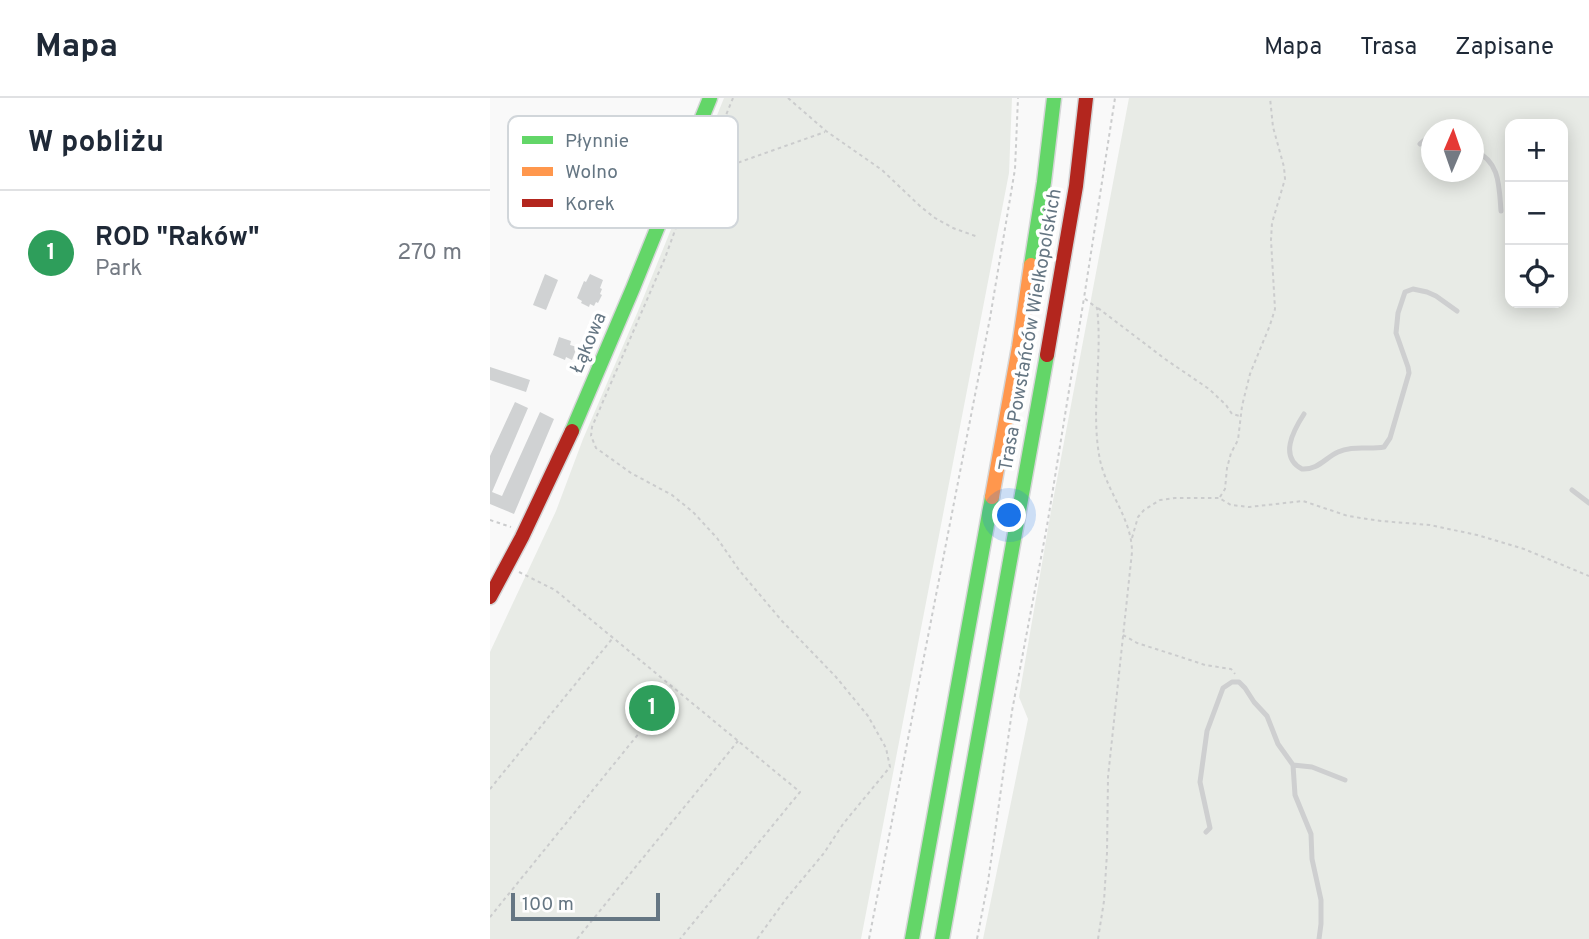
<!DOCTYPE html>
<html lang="pl">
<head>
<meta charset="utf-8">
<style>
	:root { --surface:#fff; --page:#f6f6f7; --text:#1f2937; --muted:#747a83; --line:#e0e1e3; --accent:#56606c }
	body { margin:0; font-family:Overpass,sans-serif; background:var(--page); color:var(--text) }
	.controls { position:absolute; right:21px; top:21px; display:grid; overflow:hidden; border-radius:14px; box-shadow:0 4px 18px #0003 }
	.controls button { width:63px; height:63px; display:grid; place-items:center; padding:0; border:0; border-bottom:2px solid var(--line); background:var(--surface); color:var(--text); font:35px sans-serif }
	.compass { position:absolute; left:931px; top:21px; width:63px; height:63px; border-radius:50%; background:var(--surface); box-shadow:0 4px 18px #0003; rotate:2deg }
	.scale { position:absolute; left:21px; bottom:18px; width:149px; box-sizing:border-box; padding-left:7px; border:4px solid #657683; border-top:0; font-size:19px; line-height:24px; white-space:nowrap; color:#657683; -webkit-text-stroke:5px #fff; paint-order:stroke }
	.you { position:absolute; left:520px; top:418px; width:24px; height:24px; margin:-18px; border:5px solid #fff; border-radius:50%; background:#1a73e8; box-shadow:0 0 0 10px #1a73e833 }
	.badge { display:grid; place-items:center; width:46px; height:46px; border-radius:50%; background:var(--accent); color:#fff; font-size:23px; font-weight:700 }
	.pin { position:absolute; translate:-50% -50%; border:4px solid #fff; box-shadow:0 2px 7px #0006 }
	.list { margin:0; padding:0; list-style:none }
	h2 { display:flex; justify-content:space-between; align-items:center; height:91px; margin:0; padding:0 28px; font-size:30px }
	h2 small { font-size:23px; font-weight:400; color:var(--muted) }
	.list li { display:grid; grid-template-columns:46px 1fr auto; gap:21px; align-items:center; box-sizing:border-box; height:126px; padding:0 28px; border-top:2px solid var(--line) }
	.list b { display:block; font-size:26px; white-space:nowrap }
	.list p { margin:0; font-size:23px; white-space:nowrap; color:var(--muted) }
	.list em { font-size:23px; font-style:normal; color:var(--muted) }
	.icon { flex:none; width:38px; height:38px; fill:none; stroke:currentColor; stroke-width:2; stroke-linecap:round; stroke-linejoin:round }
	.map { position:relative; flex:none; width:1099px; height:841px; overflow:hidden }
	header { display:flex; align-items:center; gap:42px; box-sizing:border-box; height:98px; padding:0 35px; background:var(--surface); border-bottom:2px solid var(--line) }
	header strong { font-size:33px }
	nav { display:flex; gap:38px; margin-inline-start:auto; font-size:24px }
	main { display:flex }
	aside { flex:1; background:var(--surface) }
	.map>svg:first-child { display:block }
</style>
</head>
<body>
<header>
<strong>Mapa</strong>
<nav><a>Mapa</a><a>Trasa</a><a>Zapisane</a></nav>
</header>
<main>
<aside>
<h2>W pobliżu<small></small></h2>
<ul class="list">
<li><span class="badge" style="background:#2e9e5b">1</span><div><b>ROD &quot;Raków&quot;</b><p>Park</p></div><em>270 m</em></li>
</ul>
</aside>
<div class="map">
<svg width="1099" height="841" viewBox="0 0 1099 841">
	<rect width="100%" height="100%" fill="#f9f9f9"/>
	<!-- green -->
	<path fill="#e8ebe6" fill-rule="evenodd" d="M234,0H522L519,75L371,841H0V554L66,413L93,341L148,213Z
		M639,0H1099V841H493L538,621L529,599L561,413ZM1020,26H1073V205H1020ZM942,32H984V74H942Z"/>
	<!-- building -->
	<path fill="#d0d2d3" d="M55,176L68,182L56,212L43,207Z
		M100,176L113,182L110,190L112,191L110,196L112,197L108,205L106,204L104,208L100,206L99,209L91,205L92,203L87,200L94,183L96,184Z
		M69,239L81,243L80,247L87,249L82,262L76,259L75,262L63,257Z
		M0,269L40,282L36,294L0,282Z
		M25,304L38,310L2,394L12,398L50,314L64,321L24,416L0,406V358Z"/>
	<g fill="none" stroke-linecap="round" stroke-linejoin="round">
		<!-- fast casing -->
		<g stroke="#d5d6d7" stroke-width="17">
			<path id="fast" d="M541,167L554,84L564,0
				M82,333L143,190L220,0
				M422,841L502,399
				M452,841L557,257"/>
		</g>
		<!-- slow casing -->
		<g stroke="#d5d6d7" stroke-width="17">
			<path id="slow" d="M502,399L529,249L541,167"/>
		</g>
		<!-- jam casing -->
		<g stroke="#d5d6d7" stroke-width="17">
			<path id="jam" d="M557,257L586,88L596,0
				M0,499L32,439L82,333"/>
		</g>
		<!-- path -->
		<path stroke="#cbcccd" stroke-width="2" stroke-dasharray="3.5 3.5" stroke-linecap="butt" d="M243,0L215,69L192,113L175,160L102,329L101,338L106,350L141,375L182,397L203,414L227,440L249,472L292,523L346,579L378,618L396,650L400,669L353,726L334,755L296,801L267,841
			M298,0L336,33L392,72L431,109L445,120L463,130L488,139
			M208,66L215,69L230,71L335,34
			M608,210L675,261L719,291L736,307L742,316L750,318
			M730,399L735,391L737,370L741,355L748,342L752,308L760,276L780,227L785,211L781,142L782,125L795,81L794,69L783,29L780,0
			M0,422L21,429
			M642,440L648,419L654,412L670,402L685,400H729L741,407L759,409L813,403L858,418L891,423L940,427L987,437L1034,451L1099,478
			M29,474L65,492L310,694L190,841
			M633,537L647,545L691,559L715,567L741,571L745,576
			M0,691L122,541
			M0,819L184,592
			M87,841L248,643
			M379,841L500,220L525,71L528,0
			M487,841L498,784L522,613L557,428L594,200
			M608,841L614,803L617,755L618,679L642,454C642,421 617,394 610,362C600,312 613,260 607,210L594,200L625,0"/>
		<!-- lane -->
		<path stroke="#cecfd0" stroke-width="5" d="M930,46L942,36
			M984,52C1010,64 1009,87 1011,113
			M814,316C803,333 789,359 812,371C828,372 835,360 848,354C862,347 879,352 894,349L900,340L919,275L918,269L906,235L908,215L915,194L923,191L937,194L946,198L967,213
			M1082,392L1099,405
			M803,667L822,669L855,682
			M716,734L720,730L710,684L717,633L733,590L742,584H749L755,590L764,604L777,618L788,646L803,667L805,697L821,736L822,761L831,802V826L829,841"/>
		<!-- fast -->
		<use href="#fast" stroke="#63d668" stroke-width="14"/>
		<!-- slow -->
		<use href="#slow" stroke="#ff974d" stroke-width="14"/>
		<!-- jam -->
		<use href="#jam" stroke="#b3261e" stroke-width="14"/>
	</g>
	<g text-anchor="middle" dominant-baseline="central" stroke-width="7" stroke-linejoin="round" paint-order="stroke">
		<!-- street labels -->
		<g font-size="19" fill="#657683" stroke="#fff">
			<text transform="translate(541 232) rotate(-80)">Trasa Powstańców Wielkopolskich</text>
			<text transform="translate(99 245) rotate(-67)">Łąkowa</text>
		</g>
	</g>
	<!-- legend -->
	<rect x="18" y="18" width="230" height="112" rx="10" fill="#fff" stroke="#d1d6da" stroke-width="2"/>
	<rect x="32" y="38" width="31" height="8" fill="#63d668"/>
	<rect x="32" y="69" width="31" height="9" fill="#ff974d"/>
	<rect x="32" y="101" width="31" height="8" fill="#b3261e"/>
	<g font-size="19" fill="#657683">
		<text x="75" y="49">Płynnie</text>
		<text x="75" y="80">Wolno</text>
		<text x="75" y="112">Korek</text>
	</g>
</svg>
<div class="controls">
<button>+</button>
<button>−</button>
<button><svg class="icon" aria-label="locate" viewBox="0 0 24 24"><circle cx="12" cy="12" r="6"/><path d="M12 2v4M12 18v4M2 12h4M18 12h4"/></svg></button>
</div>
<svg class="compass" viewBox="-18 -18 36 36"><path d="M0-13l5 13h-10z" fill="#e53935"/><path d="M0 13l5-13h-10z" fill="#747a83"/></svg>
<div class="scale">100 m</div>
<div class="you"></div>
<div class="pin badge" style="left:162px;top:610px;background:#2e9e5b">1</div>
</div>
</main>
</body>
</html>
